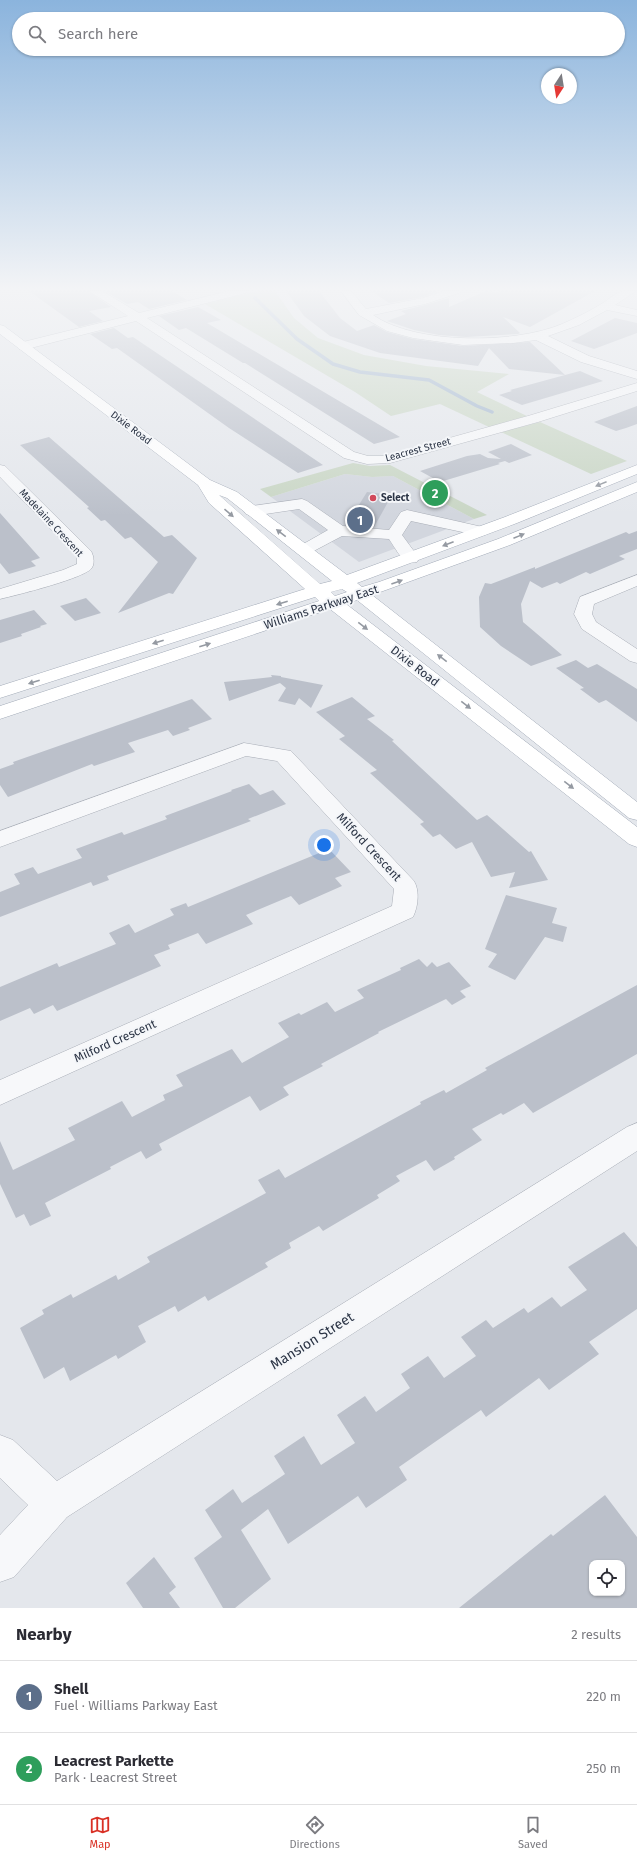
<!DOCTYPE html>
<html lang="en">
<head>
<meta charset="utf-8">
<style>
	:root { --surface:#fff; --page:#f2f2f3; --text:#2b2b33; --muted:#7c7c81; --line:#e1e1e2; --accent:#d93025 }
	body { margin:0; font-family:"Fira Sans",sans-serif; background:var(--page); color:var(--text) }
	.controls { position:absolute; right:12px; bottom:12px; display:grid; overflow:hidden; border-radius:8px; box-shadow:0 1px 3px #0004 }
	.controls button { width:36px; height:36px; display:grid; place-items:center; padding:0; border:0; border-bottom:1px solid var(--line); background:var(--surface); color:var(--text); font:20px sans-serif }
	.compass { position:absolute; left:541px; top:68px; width:36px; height:36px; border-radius:50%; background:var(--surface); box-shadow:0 1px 3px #0004; rotate:192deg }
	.you { position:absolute; left:324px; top:845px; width:14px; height:14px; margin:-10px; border:3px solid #fff; border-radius:50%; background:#1a73e8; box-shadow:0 0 0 6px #1a73e833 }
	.badge { display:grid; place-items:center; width:26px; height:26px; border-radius:50%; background:var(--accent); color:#fff; font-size:13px; font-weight:700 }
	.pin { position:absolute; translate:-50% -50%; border:2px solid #fff; box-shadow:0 1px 4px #0006 }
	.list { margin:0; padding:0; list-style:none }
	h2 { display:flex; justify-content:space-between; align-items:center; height:52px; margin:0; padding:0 16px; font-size:17px }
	h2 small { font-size:13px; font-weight:400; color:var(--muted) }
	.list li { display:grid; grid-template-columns:26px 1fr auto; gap:12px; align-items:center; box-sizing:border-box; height:72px; padding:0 16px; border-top:1px solid var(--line) }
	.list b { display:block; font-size:15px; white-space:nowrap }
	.list p { margin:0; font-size:13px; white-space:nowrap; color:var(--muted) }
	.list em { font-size:13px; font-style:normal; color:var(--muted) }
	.icon { flex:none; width:22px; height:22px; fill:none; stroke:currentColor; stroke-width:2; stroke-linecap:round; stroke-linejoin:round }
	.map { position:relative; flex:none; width:637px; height:1608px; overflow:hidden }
	.search { position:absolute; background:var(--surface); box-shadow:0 1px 3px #0004; left:12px; right:12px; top:12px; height:44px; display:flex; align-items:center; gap:10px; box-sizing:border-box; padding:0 14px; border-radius:22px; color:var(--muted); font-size:15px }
	.sheet { height:196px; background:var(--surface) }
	nav { display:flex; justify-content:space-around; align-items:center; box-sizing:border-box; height:56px; border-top:1px solid var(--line); background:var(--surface); font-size:11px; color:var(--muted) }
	nav a { display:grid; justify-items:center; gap:2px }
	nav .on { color:var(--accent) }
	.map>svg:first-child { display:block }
</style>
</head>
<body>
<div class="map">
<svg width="637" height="1608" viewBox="0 0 637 1608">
	<rect width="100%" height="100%" fill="#e4e7ec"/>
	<!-- built -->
	<path fill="#d2d6de" d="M345,474L372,477L393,476L474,519L359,562L271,497Z"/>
	<!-- green -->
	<path fill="#c9d6c5" d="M257,291H275L294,318L318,338L364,355L426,366L509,374L477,392L527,416L489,427L440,404L391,416L355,392L205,304Z
		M540,422L627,461L591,474L501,432Z
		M353,463L370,466L390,465L487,515L474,519L393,476L372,477L345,474L271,497L260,489Z"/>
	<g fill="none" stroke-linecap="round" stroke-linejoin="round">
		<!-- stream -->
		<path stroke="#9fb4cc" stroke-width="3.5" d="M255,298L297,339L333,364L360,372L429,380L477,406L492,412"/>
	</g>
	<!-- building -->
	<path fill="#bbc0ca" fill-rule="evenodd" d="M29,291H88L111,307L89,311L103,321L79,327Z
		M105,291H172L187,300L149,309L138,302L127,304Z
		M286,291H319L340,318L357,331L374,325L387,332L413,339L463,346L530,342L565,375L580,371L603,381L522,405L499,395L512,391L510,390L565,375L509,369L489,348L478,366L380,353L330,336L304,316Z
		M371,291H439L423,297L389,303Z
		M486,291L498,292L501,291H595L530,327L503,317L520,333L518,334L466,337L439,335L414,330L387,321L406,314L401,311L425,305L449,298V307Z
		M198,307L221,320L207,323L400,437L374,444L245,363H243L186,328L179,330L159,316Z
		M615,318L637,323V333L594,349L571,341Z
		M114,328L128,338L133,337L323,465L298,473L229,428L117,348L112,349L90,334Z
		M637,406V424L626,428L616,431L594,422Z
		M49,437L164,537L172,535L197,558L173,594L169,593L118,613L158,562L131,537L125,539L105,520L101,521L87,508L89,507L20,445Z
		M511,444L532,455L509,463L505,461L498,463L500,464L440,482L420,471L467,456L480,454L488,458L501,459L488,452Z
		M367,492L392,495L374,527L347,524Z
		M0,513L40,558L31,561L36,566L9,574L0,563Z
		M637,531V549L619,556L625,559L590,574L586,572L560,584L557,582L542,588L530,581L521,604L523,622L562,655L531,666L501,646L480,627L479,597L485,583L491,584L535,567V569L626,532L629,534Z
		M86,598L101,613L75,621L60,606Z
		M34,610L47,624L40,626L41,627L21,634L22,636L0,643V620Z
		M576,660L588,668L597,664L637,689V722L606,700L599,703L580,689L584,688L556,668Z
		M271,675L281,676V677L323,685L311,708L299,698L295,705L278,701L286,688L280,683L229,701L224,682L272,677Z
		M352,697L375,716L367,719L394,740L392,741L477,820L487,815L529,852L531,851L548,880L509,888L515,872L491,877L472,842L456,849L440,834L433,837L420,824L424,822L370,773L377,770L339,739L345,736L316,712Z
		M192,699L212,719L188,728L190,730L173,736L168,730L128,743L135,752L94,766L92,764L8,797L0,785V769L14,764L13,762Z
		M249,784L260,795L273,790L286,804L248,819L251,821L107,876L109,880L93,886L91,882L0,917V892L20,884L14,874L33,867L38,874L82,858L76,849L122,832L124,835L167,819L165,816L232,791L231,790Z
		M329,849L351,872L335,878L342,886L299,905L291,896L246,915L253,924L206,944L198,933L168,945L170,949L154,955L161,966L57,1011L53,1005L34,1014L30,1008L0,1021V987L57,963L59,967L116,944L109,933L129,924L135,933L174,915L170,909L186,903L188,907Z
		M506,895L557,908L552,923L567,927L563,942L545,937L515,980L488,967L497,954L485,949Z
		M419,959L427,967L432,962L437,967L449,962L471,986L460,991L466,997L452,1005L446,999L378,1032L379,1033L321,1064L323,1066L283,1087L289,1095L260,1111L250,1096L159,1144L162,1150L146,1159L141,1151L110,1167L111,1169L45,1203L51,1216L30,1226L24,1214L16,1218L0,1184V1141L13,1170L75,1140L68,1128L122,1101L132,1117L165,1100L163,1095L183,1086L176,1075L232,1049L242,1063L289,1037L278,1023L299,1013L301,1015L327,1002L335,1012L364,998L357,990L401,970L400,968Z
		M637,985V1054L533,1113L524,1103L503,1115L501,1113L472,1129L482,1140L454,1157L455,1159L434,1171L426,1160L396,1176L400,1181L377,1195L379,1198L323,1231L319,1226L289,1243L291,1248L265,1263L268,1267L259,1272L208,1301L205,1296L178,1312L175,1306L138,1326L146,1342L118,1359L116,1355L70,1381L64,1367L44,1379L20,1328L44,1314L42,1310L71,1294L73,1298L116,1275L118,1280L150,1262L147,1257L266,1193L258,1180L279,1169L285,1178L421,1104L420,1102L444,1090L446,1093L487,1070L485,1068Z
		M624,1232L637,1247V1309L589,1342L599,1354L549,1390L539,1378L486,1417L481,1410L399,1467L407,1480L366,1508L358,1496L288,1544L268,1509L241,1530L271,1579L235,1608H223L194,1558L222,1537L205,1510L233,1489L242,1503L285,1474L274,1456L304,1436L321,1465L355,1443L337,1415L365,1396L376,1412L410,1388L401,1374L428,1356L444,1378L476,1356L461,1337L486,1320L493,1328L524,1308L528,1313L552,1297L561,1307L587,1290L568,1267Z
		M605,1495L637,1537V1608H459L551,1534L553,1536ZM592,1563H622V1593H592Z
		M154,1557L176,1587L169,1593L180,1608H143L126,1583Z"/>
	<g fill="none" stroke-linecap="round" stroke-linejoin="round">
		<!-- minor casing -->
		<g stroke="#a9aeb7" stroke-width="1">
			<path id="minor" d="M89,291H102L139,313L229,291H247L246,293L147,318L354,452L368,456H385L528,416L637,383V391L538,422L390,463L367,464L344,458L136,321L23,350L19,349L17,346L19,343L128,316Z
				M341,291H351L366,309L423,298L444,291H460L459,293L425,304L373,315C416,345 515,344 562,324C576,318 590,311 603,303C609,299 617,292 624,291C628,290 632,291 636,291L615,305L637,310V316L607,310L579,325L548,336L589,356L637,371V379L581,362L536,340L513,343L463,345L413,338L387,331L359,315Z
				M0,465L5,466L91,551C94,556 95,565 91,569C81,579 17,595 0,599V589L63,570L77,564V556L0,477Z
				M302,499L307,501L343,526L389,530L401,512L407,510L487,528L489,531L487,534L481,536L411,521L402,535L419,558L417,562C402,565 397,550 389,539L342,536L310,553L304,555L298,553L296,550L298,547L328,530L299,509L252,516L246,514L244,511L246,508L252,506Z
				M637,575V586L594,604L592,614L596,622L637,649V663L630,661L582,629L574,614L580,597Z
				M244,743L291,751L414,881C420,891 418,907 413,917L0,1105V1080L392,906L394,889L277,761L246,756L0,847V831Z
				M637,1123V1151L67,1517L14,1577L0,1582V1535L28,1505L0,1478V1435L13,1440L57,1481L627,1127Z"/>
		</g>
		<!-- major casing -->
		<g stroke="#a3abb8" stroke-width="1">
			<path id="major" d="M0,325L4,326L210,480L237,492L347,575L505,517L637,465V474L517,523L357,583L362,587L379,582L498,539L637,482V492L510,545L372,595L637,802V820L629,818L357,600L346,604L637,827V847L629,844L330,609L0,719V706L319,601L315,597L0,698V686L305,589L209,503L198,485L0,334ZM219,495L227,498L332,581L320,584ZM342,589L347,592L335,596L331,592Z"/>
		</g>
		<!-- minor -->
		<use href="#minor" fill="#f7f8fa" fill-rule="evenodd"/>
		<!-- major -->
		<use href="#major" fill="#fff" fill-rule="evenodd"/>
	</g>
	<!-- one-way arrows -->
	<defs><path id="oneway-solid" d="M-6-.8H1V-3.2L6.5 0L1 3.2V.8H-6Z"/></defs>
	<g fill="#959aa2">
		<use href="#oneway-solid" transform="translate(601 484) rotate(158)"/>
		<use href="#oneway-solid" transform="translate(229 513) rotate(41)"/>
		<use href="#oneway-solid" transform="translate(281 533) rotate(-143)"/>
		<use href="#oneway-solid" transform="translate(519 536) rotate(-22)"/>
		<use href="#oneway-solid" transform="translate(448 544) rotate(159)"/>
		<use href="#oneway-solid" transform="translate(397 582) rotate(-20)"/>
		<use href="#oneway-solid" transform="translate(282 603) rotate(162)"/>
		<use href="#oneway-solid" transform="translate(363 626) rotate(38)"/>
		<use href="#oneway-solid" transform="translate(158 642) rotate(162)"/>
		<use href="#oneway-solid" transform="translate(205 645) rotate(-18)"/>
		<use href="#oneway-solid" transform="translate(442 658) rotate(-142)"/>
		<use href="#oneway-solid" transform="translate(34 682) rotate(162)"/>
		<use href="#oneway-solid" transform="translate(466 705) rotate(38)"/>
		<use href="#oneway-solid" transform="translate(569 785) rotate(38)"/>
	</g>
	<!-- sky -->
	<linearGradient id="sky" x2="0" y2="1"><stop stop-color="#8bb4dd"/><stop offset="0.56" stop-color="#f3f4f6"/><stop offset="1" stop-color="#f3f4f6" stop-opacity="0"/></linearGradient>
	<rect width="637" height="516" fill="url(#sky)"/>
	<!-- markers -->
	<circle fill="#d1495b" stroke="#f4f6f9" stroke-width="1.5" cx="373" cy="498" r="4"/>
	<g text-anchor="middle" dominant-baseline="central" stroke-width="4" stroke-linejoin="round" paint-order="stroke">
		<!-- far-street labels -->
		<g font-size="10" fill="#2b3445" stroke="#f4f6f9">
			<text transform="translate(131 428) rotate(37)">Dixie Road</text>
			<text transform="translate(418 450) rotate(-15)">Leacrest Street</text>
			<text transform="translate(51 523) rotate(47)">Madelaine Crescent</text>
		</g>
		<!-- far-poi labels -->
		<g font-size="10" font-weight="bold" fill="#2b3445" stroke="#f4f6f9" text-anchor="start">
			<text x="381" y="498">Select</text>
		</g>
		<!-- street labels -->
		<g font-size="12" fill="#2b3445" stroke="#f4f6f9">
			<text transform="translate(321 607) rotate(-18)">Williams Parkway East</text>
			<text transform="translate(415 666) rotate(38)">Dixie Road</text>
			<text transform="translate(369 847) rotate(47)">Milford Crescent</text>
			<text transform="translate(115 1041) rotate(-24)">Milford Crescent</text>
		</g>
		<!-- near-street labels -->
		<g font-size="14" fill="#2b3445" stroke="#f4f6f9">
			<text transform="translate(312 1341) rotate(-32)">Mansion Street</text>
		</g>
	</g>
</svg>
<div class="controls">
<button><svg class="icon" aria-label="locate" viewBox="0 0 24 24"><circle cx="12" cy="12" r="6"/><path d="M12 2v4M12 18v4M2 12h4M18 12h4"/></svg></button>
</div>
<svg class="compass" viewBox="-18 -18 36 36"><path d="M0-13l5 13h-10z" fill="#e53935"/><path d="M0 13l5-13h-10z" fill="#7c7c81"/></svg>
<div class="you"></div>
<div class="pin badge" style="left:360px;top:520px;background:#5c6f8a">1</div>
<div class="pin badge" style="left:435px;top:493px;background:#2e9e5b">2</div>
<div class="search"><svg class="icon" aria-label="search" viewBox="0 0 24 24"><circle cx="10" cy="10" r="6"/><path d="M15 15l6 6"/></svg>Search here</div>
</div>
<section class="sheet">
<h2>Nearby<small>2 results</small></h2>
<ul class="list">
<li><span class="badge" style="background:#5c6f8a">1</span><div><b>Shell</b><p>Fuel · Williams Parkway East</p></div><em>220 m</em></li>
<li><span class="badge" style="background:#2e9e5b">2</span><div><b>Leacrest Parkette</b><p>Park · Leacrest Street</p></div><em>250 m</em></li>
</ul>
</section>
<nav>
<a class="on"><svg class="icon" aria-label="map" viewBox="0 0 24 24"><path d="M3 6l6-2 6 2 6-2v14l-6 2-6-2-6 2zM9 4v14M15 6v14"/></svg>Map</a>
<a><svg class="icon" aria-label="directions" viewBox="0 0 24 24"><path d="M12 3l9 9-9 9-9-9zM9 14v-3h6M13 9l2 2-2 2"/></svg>Directions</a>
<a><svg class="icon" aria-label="saved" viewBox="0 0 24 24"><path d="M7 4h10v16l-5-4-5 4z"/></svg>Saved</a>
</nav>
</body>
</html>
